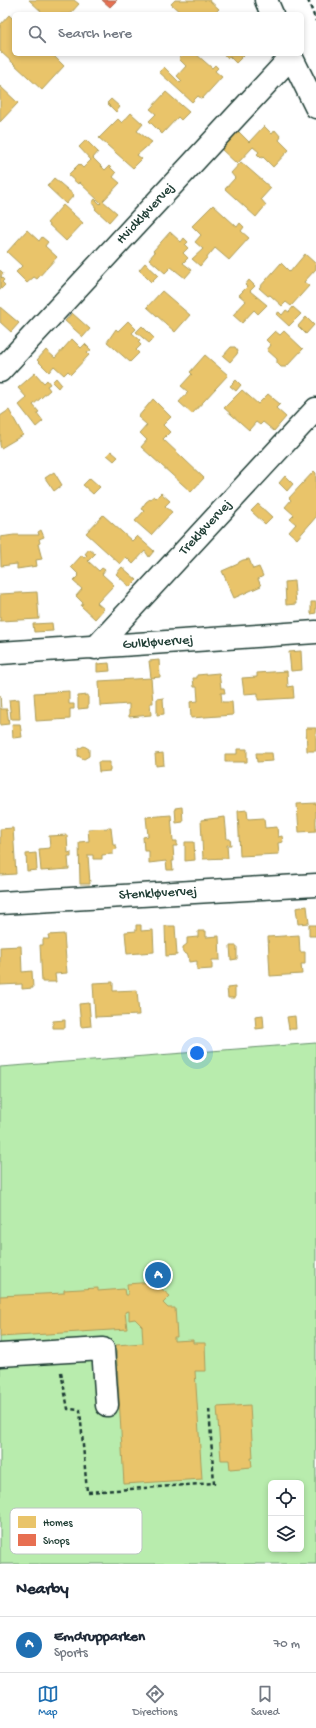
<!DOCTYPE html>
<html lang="en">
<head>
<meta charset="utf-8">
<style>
	:root { --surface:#fff; --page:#f6f6f7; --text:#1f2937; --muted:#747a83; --line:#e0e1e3; --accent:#1f6fb2 }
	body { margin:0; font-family:"Gochi Hand",sans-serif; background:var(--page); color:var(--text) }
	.controls { position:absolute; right:12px; bottom:12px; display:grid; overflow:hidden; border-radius:6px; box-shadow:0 2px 6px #0003 }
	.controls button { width:36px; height:36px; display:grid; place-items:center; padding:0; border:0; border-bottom:1px solid var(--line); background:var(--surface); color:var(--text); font:20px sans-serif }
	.you { position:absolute; left:197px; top:1053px; width:14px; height:14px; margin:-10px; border:3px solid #fff; border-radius:50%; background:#1a73e8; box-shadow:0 0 0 6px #1a73e833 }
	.badge { display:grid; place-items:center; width:26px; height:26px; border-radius:50%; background:var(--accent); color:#fff; font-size:13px; font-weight:700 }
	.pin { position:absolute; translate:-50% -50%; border:2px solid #fff; box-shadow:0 1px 4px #0006 }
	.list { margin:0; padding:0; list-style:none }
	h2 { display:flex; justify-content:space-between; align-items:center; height:52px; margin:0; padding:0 16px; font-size:17px }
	h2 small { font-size:13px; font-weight:400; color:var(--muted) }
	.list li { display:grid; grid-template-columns:26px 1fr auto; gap:12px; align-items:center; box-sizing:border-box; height:56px; padding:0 16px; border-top:1px solid var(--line) }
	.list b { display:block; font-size:15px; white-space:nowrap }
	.list p { margin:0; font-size:13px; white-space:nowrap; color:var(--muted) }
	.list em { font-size:13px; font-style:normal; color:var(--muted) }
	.icon { flex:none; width:22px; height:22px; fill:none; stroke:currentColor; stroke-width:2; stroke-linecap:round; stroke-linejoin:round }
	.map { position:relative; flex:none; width:316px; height:1564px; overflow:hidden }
	.search { position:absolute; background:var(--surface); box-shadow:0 2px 6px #0003; left:12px; right:12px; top:12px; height:44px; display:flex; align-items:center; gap:10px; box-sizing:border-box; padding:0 14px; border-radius:6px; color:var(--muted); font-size:15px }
	.sheet { height:108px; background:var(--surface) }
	nav { display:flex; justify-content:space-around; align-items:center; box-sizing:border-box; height:56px; border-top:1px solid var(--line); background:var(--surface); font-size:11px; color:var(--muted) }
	nav a { display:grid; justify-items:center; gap:2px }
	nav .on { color:var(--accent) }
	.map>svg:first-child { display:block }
</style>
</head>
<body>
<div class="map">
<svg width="316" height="1564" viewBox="0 0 316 1564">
	<rect width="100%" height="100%" fill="#fff"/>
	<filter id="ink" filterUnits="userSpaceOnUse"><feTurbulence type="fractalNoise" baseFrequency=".025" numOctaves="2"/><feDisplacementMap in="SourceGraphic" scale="8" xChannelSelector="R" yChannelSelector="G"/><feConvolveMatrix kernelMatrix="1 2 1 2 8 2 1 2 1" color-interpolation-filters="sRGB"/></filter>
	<g filter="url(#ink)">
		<!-- green -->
		<path fill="#b8ecad" stroke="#6c9470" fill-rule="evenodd" d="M316,1043V1564H0V1067ZM271,1483H301V1549H271Z"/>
		<!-- homes -->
		<path fill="#e9c46a" stroke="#ac9c5a" d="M29,0H74L79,4L70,14H44Z
			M175,0H209L219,9L214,14H182L171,4Z
			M9,15L14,20V54H52L64,66L42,90L0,51V25Z
			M184,54H196L212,68L215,65L218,68L215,71L222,77L202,99L198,96L192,102L159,72L164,67L180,83L182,81L177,76L186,66L179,59Z
			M223,54H243L244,55L236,63L229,56L228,58Z
			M0,86L18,103L0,122Z
			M166,92L189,112L181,120L178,117L162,134L149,121L156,114L150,109Z
			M111,99L120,107L116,112L107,103Z
			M131,113L143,124L137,131L152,142L137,155L142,159L133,168L99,138L118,119L122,123Z
			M264,126L272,134L275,130L281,137L279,140L289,150L273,167L263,157L261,158L257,154L259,152L253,147L237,164L220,148L237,130L249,142Z
			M86,140L98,152L93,158L105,170L109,166L116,173L113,177L120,183L103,201L117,213L109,222L95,209L96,208L92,203L95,199L100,204L101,203L79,182L78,184L68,175L79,164L83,168L91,160L79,147Z
			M241,162L271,188L261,199L266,205L256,217L225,189L235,178L231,173Z
			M54,178L74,195L66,204L47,186Z
			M63,205L83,223L66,241L47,223Z
			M213,205L237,227L240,223L244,227L241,231L249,238L229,260L215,248L200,266L192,259L203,249L195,242L201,235L192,226Z
			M27,230L39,241L42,237L48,242L45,246L57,257L37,279L34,277L27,283L16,272L22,266L7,252Z
			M170,232L181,242L184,238L188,242L185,245L188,248L183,253L188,258L183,263L192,270L185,278L171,267L165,273L149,259L155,252L153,251Z
			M305,254L316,264V269L304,282L309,286L291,306L286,302L282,306L270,295L268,296L259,288L281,263L290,272Z
			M145,263L158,275L151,282L139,270Z
			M0,270L3,273L1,277L4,280L2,282L5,285L0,290Z
			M249,280L255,286L250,291L267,305L258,314L254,310L242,323L233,315L246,301L239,295L247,287L245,285Z
			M162,291L190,315L175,332L147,307Z
			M0,307L19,323L11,332L0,322Z
			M293,307L301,314L289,326L276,314L279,312L282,315L286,310L289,312Z
			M72,313L90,329L83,337L65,321Z
			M306,317L314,325L306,334L298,326Z
			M128,321L136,329L132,333L140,340L138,342L141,345L136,350L139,353L130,362L107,342L116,329L118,331Z
			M142,326L154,338L149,343L136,332Z
			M275,331L280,335L284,331L303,349L286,367H281L277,363V359L267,350L271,345L266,340Z
			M72,339L81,348L85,344L91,350L87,353L89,355L71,374L68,371L64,375L54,366L49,372L37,360L46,350L55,358Z
			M231,347H235L238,351L237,354L230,362L223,356Z
			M205,355L228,375L192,414L179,402L188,392L181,386L192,374L190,372Z
			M35,373L44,383L47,380L50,384L47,386L50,390L33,405L39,412L37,413L43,421L36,427L19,405L27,398L18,388Z
			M56,378L61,384L58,388L52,382Z
			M236,380L241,385L236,391L230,386Z
			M242,390L258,404L268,394L280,404L276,408L286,417L274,431L263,422L260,425L256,422L249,430L224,408Z
			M153,399L171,417L163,425L170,432L163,439L204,478L191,492L141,447L147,440L140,433L147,425L138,417Z
			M9,410L23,435L1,448L0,445V416Z
			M111,451L118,457L114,461L107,455Z
			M314,471L316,473V517L297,539L289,532L296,524L290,519L294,515L285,507L291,500L289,498Z
			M54,472L62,485L54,491L45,478Z
			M285,476L293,484L287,491L279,483Z
			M90,478L100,487L93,494L83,485Z
			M161,493L170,501L165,506L172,512L151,535L135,521L144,511L141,509L146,502L154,496L156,498Z
			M258,504L272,517L265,524L251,511Z
			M103,515L132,541L137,536L154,551L149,557L145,551L133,564L126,557L120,564L86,533Z
			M41,530L44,537L39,539L40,543L38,544L42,559L36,560L37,566L17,569V564L1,566L0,537L14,535H39L38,532Z
			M89,549L95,554L88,561L99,571L102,568L105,570L102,574L114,585L97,603L104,609L95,619L81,606L83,603L76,596L82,589L73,581L79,575L71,567L82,555L84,558L87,555L85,554Z
			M249,559L253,569L259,567L263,576L258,579L261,586L234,598L222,571L238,564L239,562L243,560Z
			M122,567L137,580L130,587L116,574Z
			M294,581L296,604L286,605L285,582Z
			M37,592L39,619L0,621V594Z
			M311,602H316V613L311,614Z
			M52,623L53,631L34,632L33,624Z
			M301,651L302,670L291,671L289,652Z
			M159,660L160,677L151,678L149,661Z
			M109,663L110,671L97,672V664Z
			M287,671L288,687L293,686L294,698L258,700V693L244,694L242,678L257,677V673Z
			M219,673L221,688H224L225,693H221L222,702H232L233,715L191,718L190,702L198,701L197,687H194L193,678H197V675Z
			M151,678L153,703H150L151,715L129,717V704L100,706L99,681Z
			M69,691V704H74V709H70V719L36,721L34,693Z
			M0,695L1,709H7L9,724L0,725Z
			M88,695V708L78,709V696Z
			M163,698L164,714L157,715V699Z
			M19,699L20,719H11L9,700Z
			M12,724H20L22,737L13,738Z
			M306,728H316V751H307Z
			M84,746L89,749V756L84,759L78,756V749Z
			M237,749H247V762H225V754H237Z
			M163,753L164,765L156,766L155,754Z
			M256,753H272L273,761L257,762Z
			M98,762H110V771L99,772Z
			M316,803V831L299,832L297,804Z
			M182,807L183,822L176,823L175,808Z
			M247,810L248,819L264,818L265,828L277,827L278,837L282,836L283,842L278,843L279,854L240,856L238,811Z
			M171,815L173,841H177V846H173L174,861H172L173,870H167L166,861L149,863V851H144L143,837L148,836L146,817Z
			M225,817L227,839H230L231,845H227L228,858L203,859L201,820Z
			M13,828L16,874L0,875V829Z
			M111,828L113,845H116L117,849L113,850V854L102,855V859H93V855H88L90,884H80L79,842L89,841L88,829Z
			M67,835L68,853L71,852V857H68L69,869L41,871L39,849L50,848L49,836Z
			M185,842H194L195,860L185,861Z
			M36,853L37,870L27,871L26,854Z
			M307,906L309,923L298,924L296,908Z
			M136,925H141V931L153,930L154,952L127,954L125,932L136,931Z
			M309,925H316V936H309Z
			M165,926H175L177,955L166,956Z
			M198,931H206V937L219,936L220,960H212V969L197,970V961L189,962L188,955L183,952V947L187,944V938L198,937Z
			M64,934L67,973L55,974L56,982H42L40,945H43V939H49L48,935Z
			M299,935L300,952H305V964H301L302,974L270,976L268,937Z
			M21,946L22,972L32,971L33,988L22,989V984L0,985V947Z
			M230,946H237V959L231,960Z
			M113,982V991L137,990L139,1015L95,1017L93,983Z
			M235,987V998H228L227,988Z
			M89,1003L91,1026L81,1027L79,1004Z
			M263,1015L264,1028L256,1029L255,1016Z
			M295,1016L296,1029H289L287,1017Z
			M65,1020V1028H53V1021Z
			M153,1282L170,1296L163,1303L168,1308H175L177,1337H174V1341L193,1340V1343H205L206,1371H195L202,1479L124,1484L116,1345L143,1343L142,1326L135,1319L129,1320V1311L125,1312L127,1329L0,1337V1296L64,1293V1290L98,1288V1291L124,1289L125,1295H128L127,1284Z
			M250,1405L253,1458H251L252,1467L230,1469L229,1460H221L217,1407Z"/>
		<!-- shops -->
		<path fill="#e76f51" stroke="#ab6048" d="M102,0H117L110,7Z"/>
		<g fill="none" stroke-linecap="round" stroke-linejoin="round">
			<!-- minor casing -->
			<g stroke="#1f3d34" stroke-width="25">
				<path id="minor" d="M266,0L272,14
					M290,54L316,107
					M0,371L291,57
					M95,648L316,409
					M0,653L316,632
					M0,903L316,885
					M0,1355L103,1349L107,1405"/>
			</g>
			<!-- path -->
			<path stroke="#1f3d34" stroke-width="2.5" stroke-dasharray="4 3" stroke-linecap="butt" d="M308,0L316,21
				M61,1372L68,1409L80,1410L87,1492L214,1483L209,1408"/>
			<!-- minor -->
			<use href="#minor" stroke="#fff" stroke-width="22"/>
		</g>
	</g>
	<g text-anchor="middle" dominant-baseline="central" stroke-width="4" stroke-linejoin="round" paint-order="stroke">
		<!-- street labels -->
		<g font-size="14" fill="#1f3d34" stroke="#fff">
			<text transform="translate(146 214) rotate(-47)">Hvidkløvervej</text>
			<text transform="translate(206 528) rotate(-47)">Trekløvervej</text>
			<text transform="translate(158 643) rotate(-4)">Gulkløvervej</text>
			<text transform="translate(158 894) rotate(-3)">Stenkløvervej</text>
		</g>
	</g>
	<!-- legend -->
	<rect x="10" y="1508" width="132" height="46" rx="6" fill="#fff" stroke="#bcc5c2" stroke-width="1"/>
	<rect x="18" y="1516" width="18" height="12" fill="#e9c46a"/>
	<rect x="18" y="1534" width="18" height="12" fill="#e76f51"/>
	<g font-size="11" fill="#1f3d34">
		<text x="43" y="1526">Homes</text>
		<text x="43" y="1544">Shops</text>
	</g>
</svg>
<div class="controls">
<button><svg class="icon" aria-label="locate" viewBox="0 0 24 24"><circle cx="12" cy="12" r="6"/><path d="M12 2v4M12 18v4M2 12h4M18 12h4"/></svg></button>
<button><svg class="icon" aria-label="layers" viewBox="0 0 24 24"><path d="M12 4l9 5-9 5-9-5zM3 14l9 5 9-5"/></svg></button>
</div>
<div class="you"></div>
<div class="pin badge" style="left:158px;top:1275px">A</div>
<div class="search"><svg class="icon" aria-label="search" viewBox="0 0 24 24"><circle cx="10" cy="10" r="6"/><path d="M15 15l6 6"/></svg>Search here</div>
</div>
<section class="sheet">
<h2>Nearby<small></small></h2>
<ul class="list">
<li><span class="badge">A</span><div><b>Emdrupparken</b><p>Sports</p></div><em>70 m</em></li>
</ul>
</section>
<nav>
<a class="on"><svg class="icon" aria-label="map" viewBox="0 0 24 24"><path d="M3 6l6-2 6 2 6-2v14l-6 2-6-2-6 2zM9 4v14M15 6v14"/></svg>Map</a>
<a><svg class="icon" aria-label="directions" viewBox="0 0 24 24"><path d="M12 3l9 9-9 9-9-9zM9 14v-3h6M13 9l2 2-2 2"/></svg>Directions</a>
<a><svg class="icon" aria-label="saved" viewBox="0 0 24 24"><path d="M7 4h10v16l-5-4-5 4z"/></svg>Saved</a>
</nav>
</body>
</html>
